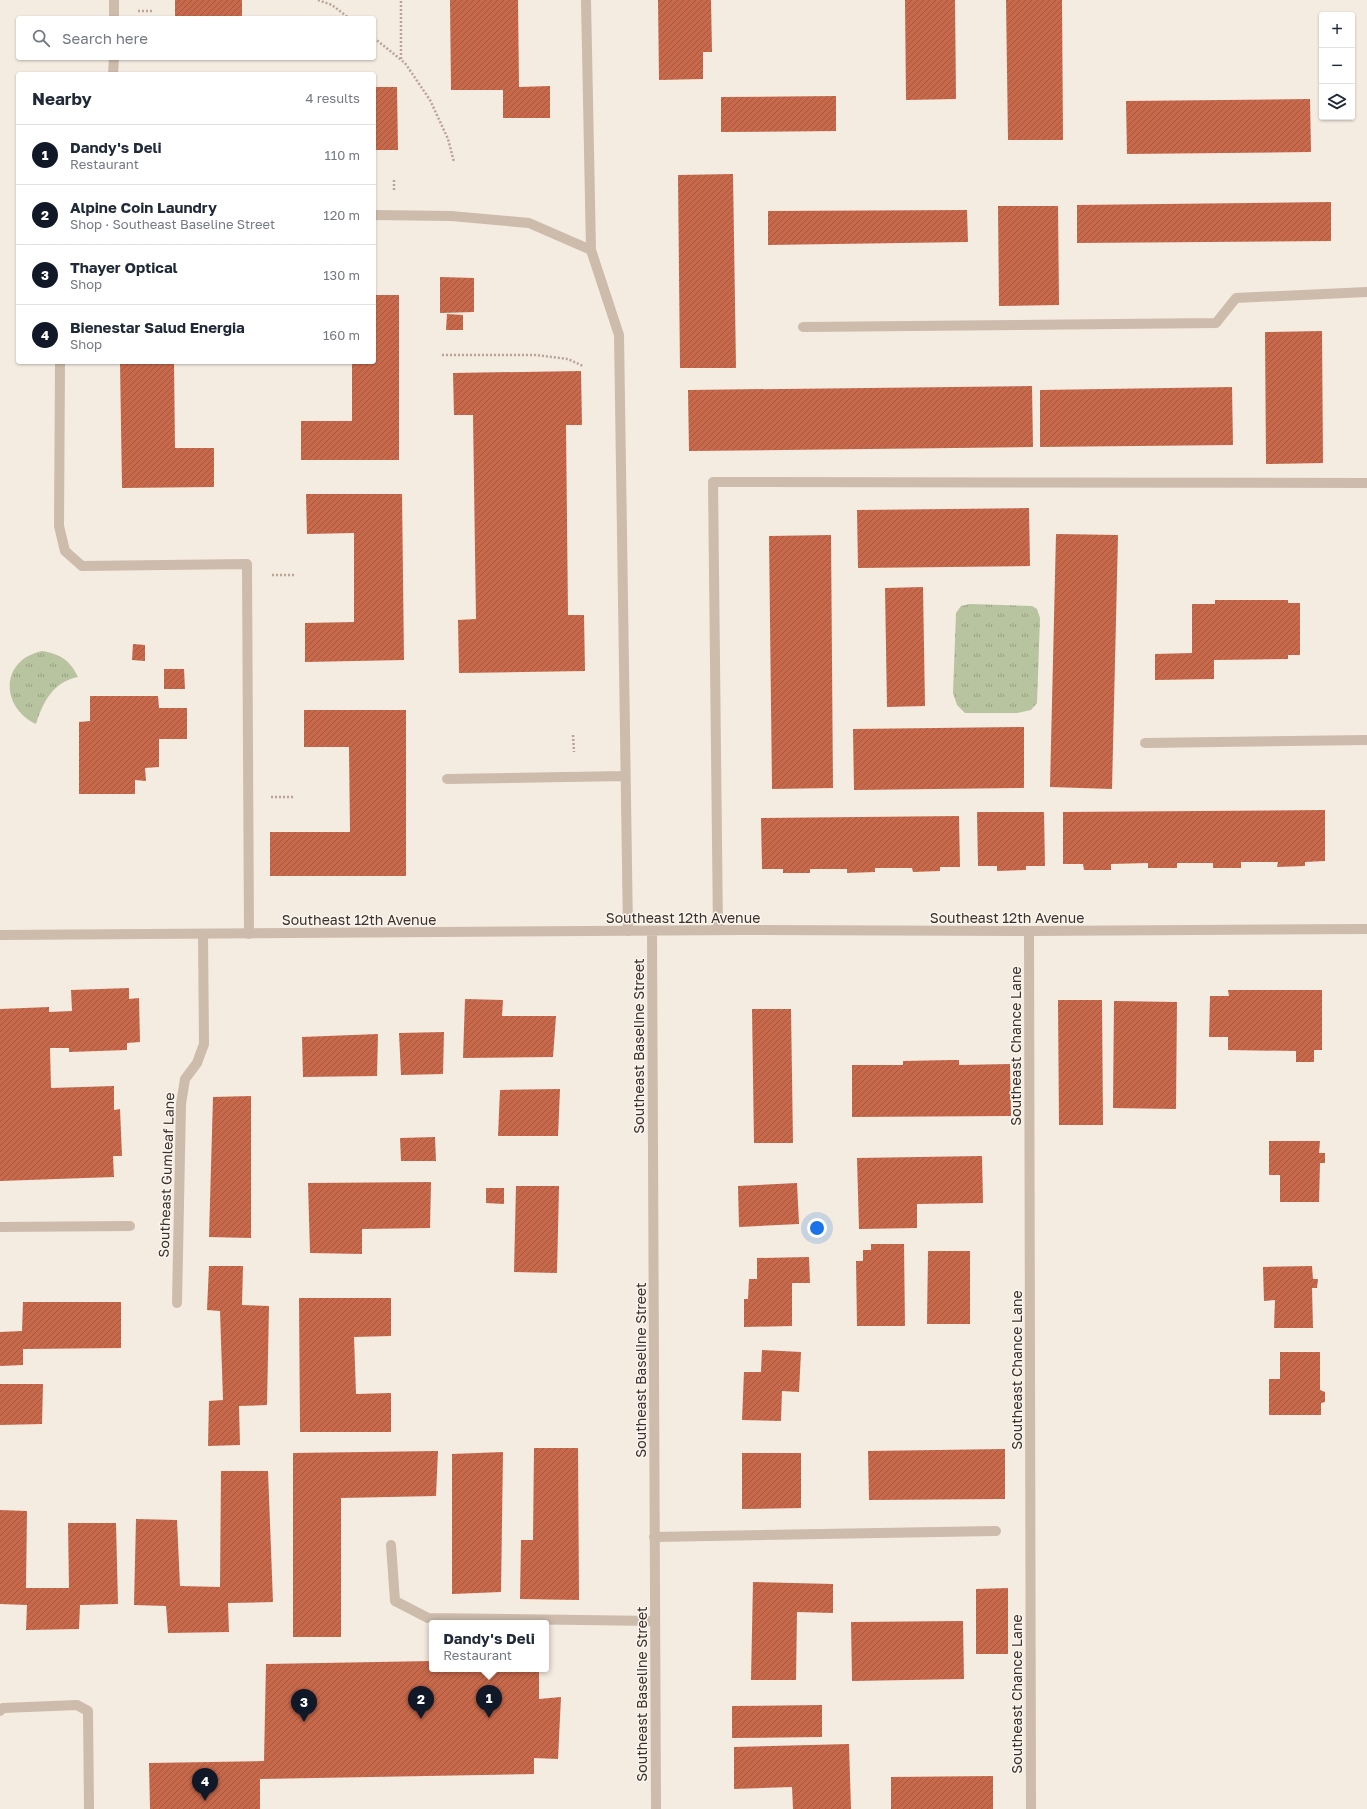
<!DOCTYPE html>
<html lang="en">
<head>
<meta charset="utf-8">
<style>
	:root { --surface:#fff; --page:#f2f2f3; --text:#1f2937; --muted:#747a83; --line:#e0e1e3; --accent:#111827 }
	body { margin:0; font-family:"Golos Text",sans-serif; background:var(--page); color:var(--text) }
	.controls { position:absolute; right:12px; top:12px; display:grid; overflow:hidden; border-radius:4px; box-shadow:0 1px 3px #0004 }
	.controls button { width:36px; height:36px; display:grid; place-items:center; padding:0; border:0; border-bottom:1px solid var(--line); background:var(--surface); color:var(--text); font:20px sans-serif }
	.you { position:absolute; left:817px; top:1228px; width:14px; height:14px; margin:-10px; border:3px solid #fff; border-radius:50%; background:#1a73e8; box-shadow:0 0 0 6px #1a73e833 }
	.badge { display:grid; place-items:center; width:26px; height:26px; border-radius:50%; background:var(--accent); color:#fff; font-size:13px; font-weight:700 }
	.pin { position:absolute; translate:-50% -33px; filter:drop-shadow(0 1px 2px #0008) }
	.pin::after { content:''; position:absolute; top:21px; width:14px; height:12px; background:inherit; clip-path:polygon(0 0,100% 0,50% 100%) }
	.popup { position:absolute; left:429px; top:1620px; width:120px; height:52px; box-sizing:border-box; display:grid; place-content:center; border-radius:4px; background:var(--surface); filter:drop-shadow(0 1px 3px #0005); font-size:13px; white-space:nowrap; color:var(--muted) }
	.popup b { font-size:15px; color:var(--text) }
	.popup::after { content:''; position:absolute; left:50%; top:100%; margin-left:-8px; border:8px solid transparent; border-top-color:var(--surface) }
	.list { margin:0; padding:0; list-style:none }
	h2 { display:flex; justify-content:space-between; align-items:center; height:52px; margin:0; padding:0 16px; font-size:17px }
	h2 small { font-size:13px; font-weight:400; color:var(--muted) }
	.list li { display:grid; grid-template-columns:26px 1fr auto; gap:12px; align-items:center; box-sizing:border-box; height:60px; padding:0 16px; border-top:1px solid var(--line) }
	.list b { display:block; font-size:15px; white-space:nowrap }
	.list p { margin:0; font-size:13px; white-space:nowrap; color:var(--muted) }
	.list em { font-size:13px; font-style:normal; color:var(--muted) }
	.icon { flex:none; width:22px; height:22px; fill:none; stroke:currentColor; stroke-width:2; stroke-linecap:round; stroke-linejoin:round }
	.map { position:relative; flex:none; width:1367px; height:1809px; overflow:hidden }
	.search { position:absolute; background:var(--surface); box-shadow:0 1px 3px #0004; left:16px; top:16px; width:360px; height:44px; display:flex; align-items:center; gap:10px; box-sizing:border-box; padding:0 14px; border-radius:4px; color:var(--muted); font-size:15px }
	.panel { position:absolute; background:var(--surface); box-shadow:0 1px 3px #0004; left:16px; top:72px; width:360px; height:292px; border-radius:4px }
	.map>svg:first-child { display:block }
</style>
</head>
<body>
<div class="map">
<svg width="1367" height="1809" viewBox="0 0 1367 1809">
	<defs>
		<pattern id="grass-tufts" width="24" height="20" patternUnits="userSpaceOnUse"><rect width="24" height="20" fill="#b8c4a0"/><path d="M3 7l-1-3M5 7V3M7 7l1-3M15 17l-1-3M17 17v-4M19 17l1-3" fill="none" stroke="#97a083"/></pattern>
		<pattern id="building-hatch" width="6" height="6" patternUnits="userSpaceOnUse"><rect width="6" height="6" fill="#c8694b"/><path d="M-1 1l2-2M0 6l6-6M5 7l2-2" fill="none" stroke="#a4573f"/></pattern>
	</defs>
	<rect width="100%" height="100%" fill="#f4ebe1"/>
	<!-- grass -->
	<path fill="url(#grass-tufts)" d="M970,604L1032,606L1037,609L1040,618L1037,703L1031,710L1017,713H965L957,705L953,693L956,613L961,606Z
		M42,651C60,654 70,660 78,677C53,682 43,702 36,724C0,707 0,660 42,651Z"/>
	<!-- building -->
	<path fill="url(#building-hatch)" d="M175,0H242V18H175Z
		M450,0H518L519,87L550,86V118H503V90H451Z
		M658,0H711L712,52H703V79L659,80Z
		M905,0H955L956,99L906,100Z
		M1006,0H1062L1063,140H1008Z
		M374,87H397L398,150H374Z
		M836,96V131L721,132V97Z
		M1310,99L1311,152L1127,154L1126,101Z
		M733,174L736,368H680L678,175Z
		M1331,202V241L1077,243V205Z
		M998,206H1058L1059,305L999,306Z
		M967,210L968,242L768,245V211Z
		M440,277L474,278V312L440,313Z
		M374,295H399V460H301V421H352V362H374Z
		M447,314L463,315V330H446Z
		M1322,331L1323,463L1266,464L1265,332Z
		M120,362H174L175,448H214V487L122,488Z
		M581,371L582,425H566L568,615H584L585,671L459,673L458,620L476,619L473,415H454L453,373Z
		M1032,386L1033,447L689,451L688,390Z
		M1232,387L1233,445L1040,447V390Z
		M306,494H402L404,660L305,662V623L354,622V533L307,534Z
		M1029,508L1030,566L858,568L857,510Z
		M1056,534L1118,535L1112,789L1050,787Z
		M831,535L833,788L772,789L769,536Z
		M923,587L925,706L887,707L885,588Z
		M1215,600H1288V603H1300V655H1288V659L1214,660V679L1155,680V654L1192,653V604H1215Z
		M133,644L145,645V661L132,660Z
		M164,669H184L185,689H164Z
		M90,696H158L159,708H187V739H159V767L145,768L146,781L135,780V794H79V722L90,721Z
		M304,710H406V876H270V832H350L349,747H304Z
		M1024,727V788L854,790L853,729Z
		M1325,810V861L1305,862V866L1277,867L1278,862H1241V868H1213V863H1177V868H1148V863L1111,864V870H1084L1083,864H1063V812Z
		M977,812H1044L1045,866H1026V870L997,871V866H978Z
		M959,816L960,867H940V871L913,872L912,868H875V872L847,873V869H810V873H783V869H762L761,818Z
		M129,988V999L139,998L140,1042L127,1043V1050L69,1052V1048H50L51,1088L114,1086V1110L120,1109L122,1156H113L114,1177L0,1181V1009L49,1007V1012L72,1011L71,990Z
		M1228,990H1322V1050H1314V1062H1296V1051L1228,1050V1037H1209L1210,996H1229Z
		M465,999L503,1000L502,1016H556L553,1057L463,1058Z
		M1058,1000H1102L1103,1125H1059Z
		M1114,1001L1177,1002L1176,1109L1113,1108Z
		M752,1009H791L793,1143H754Z
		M444,1032L443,1074L401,1075L399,1033Z
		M378,1034L377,1076L303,1077L302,1037Z
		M951,1060H959V1065L1010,1064L1011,1116L852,1117V1065H903V1061Z
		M560,1089L558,1136H498L500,1090Z
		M251,1096V1238L209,1237L213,1097Z
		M435,1137L436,1161H401L400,1138Z
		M1269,1141H1320L1319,1153H1325V1163H1320L1319,1202H1280V1175H1269Z
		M982,1156L983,1203L917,1204V1228L859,1229L857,1158Z
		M431,1182L430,1228L362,1229V1254L310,1253L308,1183Z
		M797,1183L799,1224L739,1227L738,1186Z
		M516,1186H559L557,1273L514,1272Z
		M486,1188H504V1204L486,1203Z
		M871,1244H904L905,1326H857L856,1261H863V1250H871Z
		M928,1251H970V1324H927Z
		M809,1257L810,1283H792V1326L744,1327V1299H748L749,1279H757V1258Z
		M209,1266H243L242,1305L269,1306L267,1405L239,1406L240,1445L208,1446L209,1401L223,1400L220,1311L207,1310Z
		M1312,1266L1313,1279H1318L1317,1288H1312L1313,1328H1274L1275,1300L1264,1301L1263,1267Z
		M299,1298H391V1336L354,1337L356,1394L391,1393V1432H300Z
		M23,1302H121V1348L23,1349V1365L0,1366V1332L22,1331Z
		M762,1350L801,1352L799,1392L782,1391L781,1421L742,1420L744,1372H761Z
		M1280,1352H1320V1390L1325,1392V1402L1321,1403V1415H1269V1379H1280Z
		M0,1384H43L42,1424L0,1425Z
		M534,1448H578L579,1600L520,1599L521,1540H533Z
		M1005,1449V1499L869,1500L868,1451Z
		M438,1451L436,1496L341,1498V1637H293V1453Z
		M503,1452L501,1592L452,1594V1454Z
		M742,1453H801V1508L742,1509Z
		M221,1471H268L273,1602L228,1603L229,1632L168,1633L166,1606L134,1605L136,1519L177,1520L180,1586L220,1587Z
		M0,1510L27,1511L26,1588H69L68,1523H116L118,1604L80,1605L79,1629L26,1630L27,1605L0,1604Z
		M753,1582L833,1584V1613L797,1612L796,1680H751Z
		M1008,1588V1654H976V1589Z
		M963,1621L964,1679L852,1681L851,1622Z
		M432,1661V1669H539V1699L561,1697L558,1759L534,1758V1774L260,1779V1809H150L149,1763L264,1761L266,1664Z
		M822,1705V1737L732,1738V1706Z
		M849,1744L851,1809H793L792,1787L734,1789V1747Z
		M993,1776V1809H891V1777Z"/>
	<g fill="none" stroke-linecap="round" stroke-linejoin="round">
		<!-- path -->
		<path stroke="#b9a596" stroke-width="2.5" stroke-dasharray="2 2" stroke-linecap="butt" d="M318,0L332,5L349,18
			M138,11H152
			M374,38L405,63L430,100L448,139L454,162
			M401,59V0
			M394,180V192
			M442,355H535L568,359L583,366
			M272,575H295
			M573,735L574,752
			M271,797H293"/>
		<!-- service -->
		<path stroke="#cdbbac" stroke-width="10" d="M586,0L591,250L619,335L628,931
			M114,18V0
			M113,74L114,58
			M374,215L451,216L529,223L591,250
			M803,327L1216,323L1236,298L1367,292
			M60,362L59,526L65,551L82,566L247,564L249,934
			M1145,743L1367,740
			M447,779L625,776
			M718,930L713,482L1367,483
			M1029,931L1031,1809
			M0,1227L130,1226
			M177,1303L181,1104L185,1079L197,1063L204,1044L203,934
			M654,1537L996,1531
			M391,1545L395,1601L428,1618L655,1621
			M0,1711L3,1708L77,1705L88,1711L89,1809"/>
		<!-- tertiary -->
		<path stroke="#cdbbac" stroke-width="10" d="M652,931L656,1809
			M0,935L741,930L1029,931L1367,929"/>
	</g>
	<g text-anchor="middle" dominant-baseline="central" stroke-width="3" stroke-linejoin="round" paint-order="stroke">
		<!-- street labels -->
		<g font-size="14" fill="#3b302b" stroke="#fbf5ee">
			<text x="683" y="917">Southeast 12th Avenue</text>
			<text x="1007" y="917">Southeast 12th Avenue</text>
			<text x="359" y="919">Southeast 12th Avenue</text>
			<text transform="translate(638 1046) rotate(-90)">Southeast Baseline Street</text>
			<text transform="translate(1015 1046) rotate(-90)">Southeast Chance Lane</text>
			<text transform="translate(166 1175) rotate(-88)">Southeast Gumleaf Lane</text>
			<text transform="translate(640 1370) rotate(-90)">Southeast Baseline Street</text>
			<text transform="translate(1016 1370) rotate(-90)">Southeast Chance Lane</text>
			<text transform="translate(641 1694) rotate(-90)">Southeast Baseline Street</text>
			<text transform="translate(1016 1694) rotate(-90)">Southeast Chance Lane</text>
		</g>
	</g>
</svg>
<div class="controls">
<button>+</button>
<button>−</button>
<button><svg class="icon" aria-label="layers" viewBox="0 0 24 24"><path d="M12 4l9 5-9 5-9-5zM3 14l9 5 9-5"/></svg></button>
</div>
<div class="you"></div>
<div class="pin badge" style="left:489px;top:1718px">1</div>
<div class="popup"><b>Dandy's Deli</b>Restaurant</div>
<div class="pin badge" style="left:421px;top:1719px">2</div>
<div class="pin badge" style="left:304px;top:1722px">3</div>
<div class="pin badge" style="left:205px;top:1801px">4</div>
<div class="search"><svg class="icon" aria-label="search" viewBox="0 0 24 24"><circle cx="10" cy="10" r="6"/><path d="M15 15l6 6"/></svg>Search here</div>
<section class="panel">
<h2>Nearby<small>4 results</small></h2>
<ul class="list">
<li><span class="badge">1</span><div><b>Dandy's Deli</b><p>Restaurant</p></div><em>110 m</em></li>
<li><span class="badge">2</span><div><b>Alpine Coin Laundry</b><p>Shop · Southeast Baseline Street</p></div><em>120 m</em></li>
<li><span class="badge">3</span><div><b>Thayer Optical</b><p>Shop</p></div><em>130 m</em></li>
<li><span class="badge">4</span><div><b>Bienestar Salud Energia</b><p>Shop</p></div><em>160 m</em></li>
</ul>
</section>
</div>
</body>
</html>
